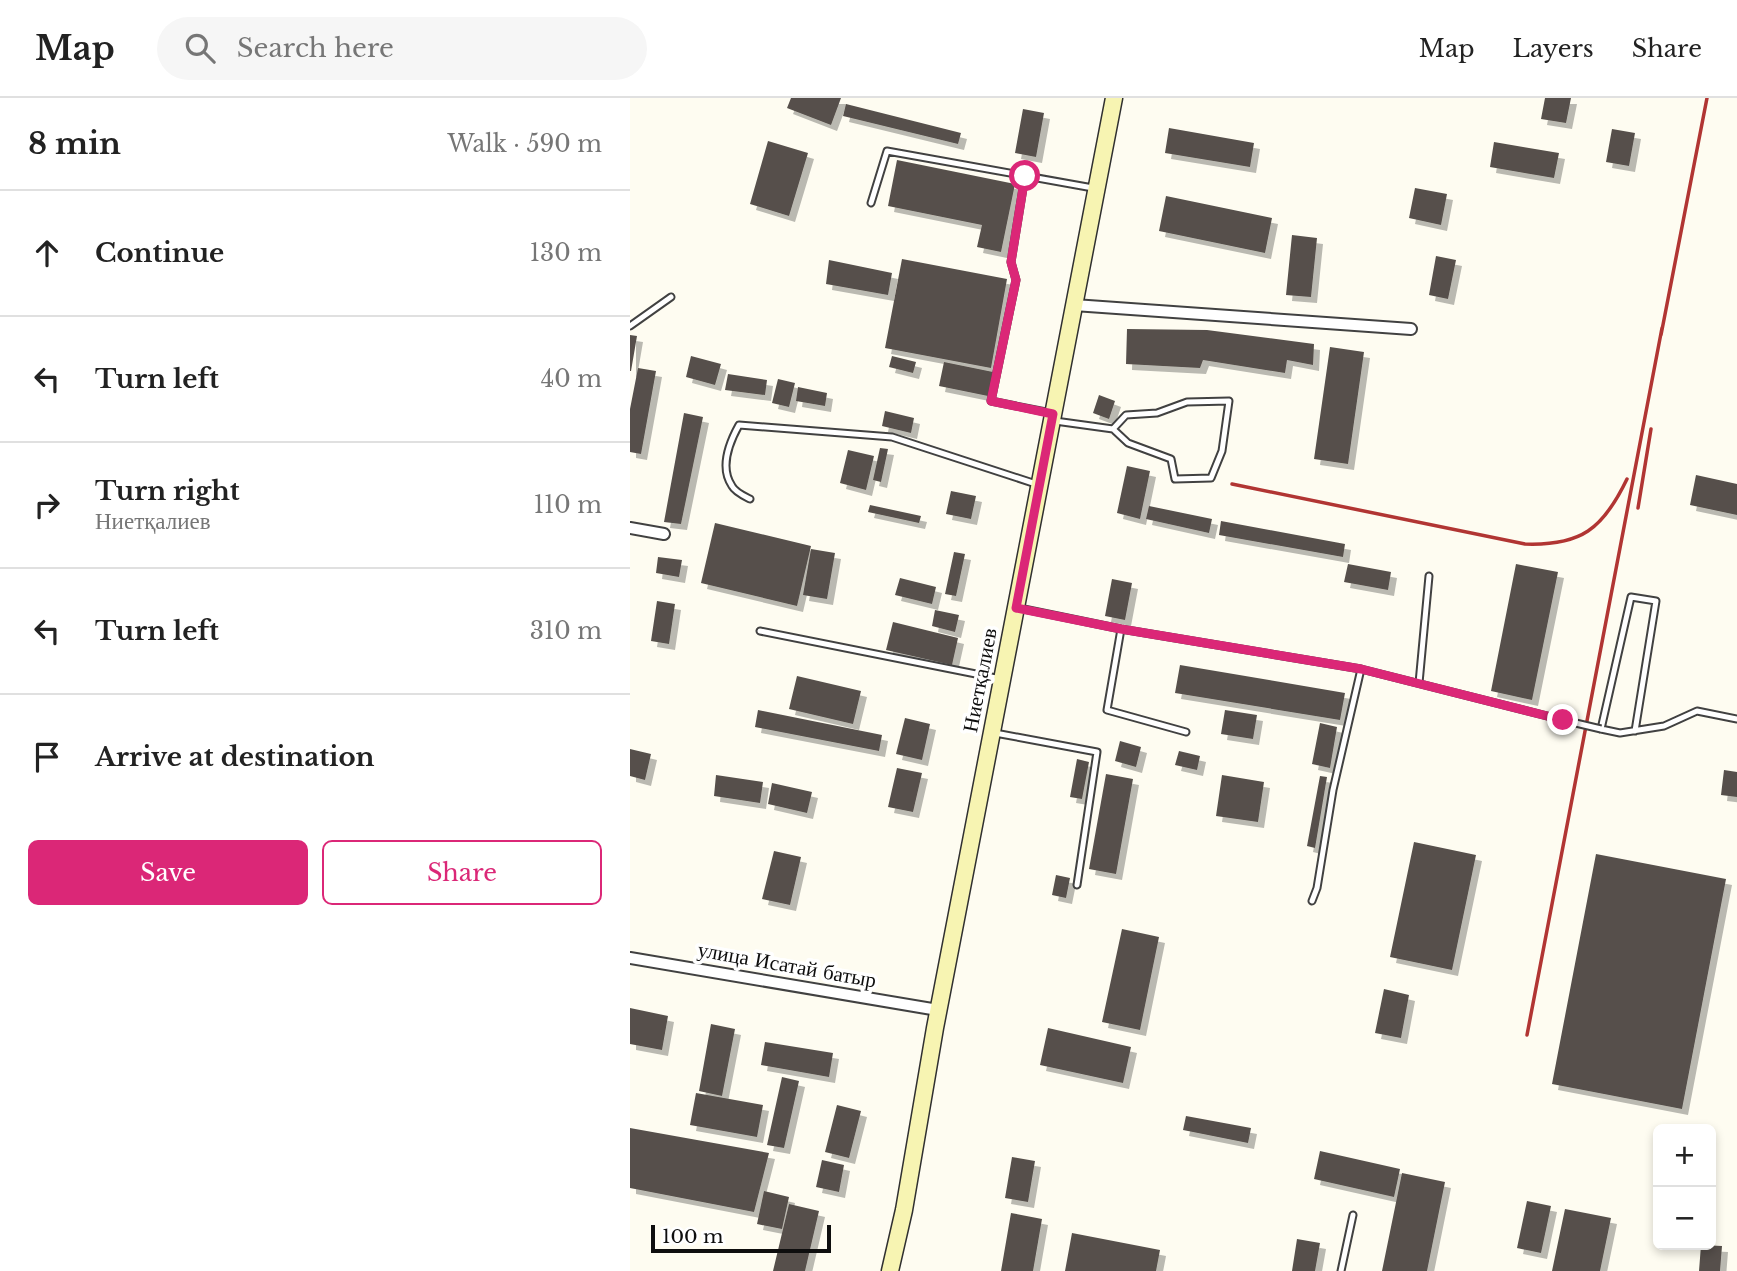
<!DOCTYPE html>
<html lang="en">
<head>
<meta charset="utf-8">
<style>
	:root { --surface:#fff; --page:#f6f6f6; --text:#222; --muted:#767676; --line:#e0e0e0; --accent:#db2777 }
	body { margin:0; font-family:"Libre Baskerville",serif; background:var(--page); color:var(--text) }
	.controls { position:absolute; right:21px; bottom:21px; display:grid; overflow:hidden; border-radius:10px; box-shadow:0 4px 10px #0003 }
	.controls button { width:63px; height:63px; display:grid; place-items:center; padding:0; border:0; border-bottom:2px solid var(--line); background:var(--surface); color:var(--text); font:35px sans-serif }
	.scale { position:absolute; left:21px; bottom:18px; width:180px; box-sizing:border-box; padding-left:7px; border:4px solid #0e0e0e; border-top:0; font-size:19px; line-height:24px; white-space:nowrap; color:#0e0e0e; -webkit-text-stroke:5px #fff; paint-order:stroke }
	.stop { position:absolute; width:21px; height:21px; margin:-16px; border:5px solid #db2777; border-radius:50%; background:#fff }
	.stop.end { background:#db2777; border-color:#fff; box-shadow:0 2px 7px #0008 }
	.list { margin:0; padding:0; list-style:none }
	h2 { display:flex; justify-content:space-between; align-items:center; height:91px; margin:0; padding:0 28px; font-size:30px }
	h2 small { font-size:23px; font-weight:400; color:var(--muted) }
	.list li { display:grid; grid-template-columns:46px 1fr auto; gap:21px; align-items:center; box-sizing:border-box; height:126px; padding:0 28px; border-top:2px solid var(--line) }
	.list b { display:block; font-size:26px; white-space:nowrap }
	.list p { margin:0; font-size:23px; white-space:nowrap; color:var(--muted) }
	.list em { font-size:23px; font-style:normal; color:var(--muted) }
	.actions { display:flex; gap:14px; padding:21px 28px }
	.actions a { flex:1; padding:16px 0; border:2px solid var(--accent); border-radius:10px; text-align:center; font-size:24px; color:var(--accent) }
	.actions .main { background:var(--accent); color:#fff }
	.icon { flex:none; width:38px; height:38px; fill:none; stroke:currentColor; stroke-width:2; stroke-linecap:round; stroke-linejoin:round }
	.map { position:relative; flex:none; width:1107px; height:1173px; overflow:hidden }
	header { display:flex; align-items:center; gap:42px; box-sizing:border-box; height:98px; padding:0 35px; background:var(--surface); border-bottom:2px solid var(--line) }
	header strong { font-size:33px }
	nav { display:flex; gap:38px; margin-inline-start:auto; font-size:24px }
	.search { width:490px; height:63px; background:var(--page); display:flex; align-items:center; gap:18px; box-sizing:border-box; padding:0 24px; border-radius:38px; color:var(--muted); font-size:26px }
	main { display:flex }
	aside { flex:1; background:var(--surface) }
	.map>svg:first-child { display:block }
</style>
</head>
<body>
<header>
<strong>Map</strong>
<div class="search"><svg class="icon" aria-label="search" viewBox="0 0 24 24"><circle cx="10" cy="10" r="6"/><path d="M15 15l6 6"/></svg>Search here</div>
<nav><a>Map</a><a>Layers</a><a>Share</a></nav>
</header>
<main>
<aside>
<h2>8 min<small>Walk · 590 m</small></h2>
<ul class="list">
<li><svg class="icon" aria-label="ahead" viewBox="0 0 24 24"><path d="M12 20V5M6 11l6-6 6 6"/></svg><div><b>Continue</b></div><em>130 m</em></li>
<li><svg class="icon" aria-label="left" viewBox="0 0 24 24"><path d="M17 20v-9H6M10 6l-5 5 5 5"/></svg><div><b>Turn left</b></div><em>40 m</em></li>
<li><svg class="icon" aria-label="right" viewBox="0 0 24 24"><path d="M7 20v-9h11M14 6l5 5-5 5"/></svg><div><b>Turn right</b><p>Ниетқалиев</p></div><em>110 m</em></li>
<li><svg class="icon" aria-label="left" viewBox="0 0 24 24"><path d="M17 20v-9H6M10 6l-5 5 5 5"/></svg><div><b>Turn left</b></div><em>310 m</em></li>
<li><svg class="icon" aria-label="arrive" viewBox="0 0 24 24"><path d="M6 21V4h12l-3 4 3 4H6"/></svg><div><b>Arrive at destination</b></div></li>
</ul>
<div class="actions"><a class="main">Save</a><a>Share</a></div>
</aside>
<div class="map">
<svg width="1107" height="1173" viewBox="0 0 1107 1173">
	<defs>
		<filter id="shadow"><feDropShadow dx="6" dy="6" stdDeviation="0" flood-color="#0004"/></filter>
	</defs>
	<rect width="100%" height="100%" fill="#fefcf1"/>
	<!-- building -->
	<path fill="#56504b" filter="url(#shadow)" d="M161,0H211L201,27L157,10Z
		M915,0H941L936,25L911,21Z
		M216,6L331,35L328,46L213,18Z
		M393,11L414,15L406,59L385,55Z
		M539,30L624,45L620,69L535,55Z
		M982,31L1005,35L999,68L976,64Z
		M138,43L178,55L159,118L120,106Z
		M864,44L929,55L924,80L860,69Z
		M267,62L385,86L371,154L347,149L352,127L258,108Z
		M785,90L817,96L811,127L779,120Z
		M536,98L642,120L635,155L529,133Z
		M662,137L687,140L681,199L656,197Z
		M806,158L826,162L818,201L799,197Z
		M272,161L377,181L361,270L255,250Z
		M199,162L262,175L258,197L196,186Z
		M497,231L577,232L684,246L683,267L657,262L655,275L573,262L570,270L496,266Z
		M0,237L7,238L1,273H0Z
		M700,249L734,254L718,366L684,361Z
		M61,258L91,266L85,287L56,279Z
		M262,258L286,264L283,275L259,269Z
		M314,264L363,274L358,298L309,288Z
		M8,270L26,273L11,356L0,354V311Z
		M98,276L137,282L135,297L95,292Z
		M148,281L165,285L159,309L142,305Z
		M168,289L197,295L195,308L166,303Z
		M469,297L485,303L479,321L463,315Z
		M255,313L284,320L281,335L252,328Z
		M54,315L73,319L51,426L34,424Z
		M250,350L258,351L251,384L243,382Z
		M218,352L244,358L236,392L210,385Z
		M497,368L520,373L510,421L487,415Z
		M1066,377L1107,386V417L1060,407Z
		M321,393L346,398L341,421L316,416Z
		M240,407L291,418L289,425L238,414Z
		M519,408L582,421L579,435L516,421Z
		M591,423L715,446L713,459L589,437Z
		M85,425L181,448L167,508L71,485Z
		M181,451L205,455L197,501L173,497Z
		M324,454L335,456L326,498L315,496Z
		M28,459L52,462L49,479L26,475Z
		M718,466L761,474L758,492L714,484Z
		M886,466L928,474L902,602L861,593Z
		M270,480L306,489L302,506L265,497Z
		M482,481L502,485L495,522L475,518Z
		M27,503L45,506L39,546L21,543Z
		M305,512L329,517L325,534L302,528Z
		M263,524L328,540L322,567L256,552Z
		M550,567L715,595L710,622L545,595Z
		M167,578L231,593L223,626L159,611Z
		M128,612L252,637L249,653L125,629Z
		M595,612L627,617L623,641L591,636Z
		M275,620L300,626L292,662L266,656Z
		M690,625L707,629L700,670L682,666Z
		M490,643L511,649L506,669L485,663Z
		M0,651L21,656L15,682L0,678Z
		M549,653L570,658L567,672L545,667Z
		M447,661L459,664L452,701L440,699Z
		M267,670L292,675L283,714L258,709Z
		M1094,672L1107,674V699L1091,697Z
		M476,676L503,681L486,776L459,771Z
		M86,677L133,684L130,705L84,698Z
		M592,677L634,684L628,724L586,718Z
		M690,678L697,679L685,750L677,748Z
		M142,685L182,694L177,715L138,706Z
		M784,744L846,757L822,872L760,859Z
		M144,753L171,759L160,807L132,801Z
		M966,756L1096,781L1052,1011L922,986Z
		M426,777L440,780L436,800L422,797Z
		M492,831L529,839L510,932L472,924Z
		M754,891L779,897L771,940L745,935Z
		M0,910L38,918L32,952L0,946Z
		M81,926L105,931L92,998L69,993Z
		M418,930L501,949L493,985L410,967Z
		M135,944L203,955L199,979L131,967Z
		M152,979L169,983L154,1050L137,1047Z
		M66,995L133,1007L127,1039L60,1027Z
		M207,1007L231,1013L219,1060L195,1054Z
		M556,1018L621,1030L618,1045L553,1032Z
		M0,1030L139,1055L124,1114L0,1090Z
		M690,1053L770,1071L764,1099L684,1081Z
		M382,1059L405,1063L398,1104L375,1100Z
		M192,1062L214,1067L209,1094L186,1089Z
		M772,1075L815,1084L797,1173H752Z
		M134,1093L159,1099L152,1131L127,1126Z
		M897,1103L921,1108L911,1155L887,1150Z
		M159,1106L189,1113L175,1173H143Z
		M935,1111L981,1120L970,1173H922Z
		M381,1115L412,1121L403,1173H371Z
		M442,1135L530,1152L526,1173H435Z
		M667,1141L690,1145L685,1173H662Z
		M1071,1147L1092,1148L1090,1173H1069Z"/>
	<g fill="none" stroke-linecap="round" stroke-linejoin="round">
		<!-- lane casing -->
		<g stroke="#414141" stroke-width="9">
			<path id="lane" d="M395,78L381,164L386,182L361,303L421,315
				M241,105L257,53L463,90
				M0,228L41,199
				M425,323L483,331L498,345L541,361L545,381L581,380L592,353L599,303L557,304L527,315L496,317L483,331
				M120,401C114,398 105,394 102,388C89,369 99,345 109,327L262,339L406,386
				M389,510L491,531L731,571L933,622
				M491,531L477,612L556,634
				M130,533L371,581
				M789,585L799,478
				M1005,633L1026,503L1001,499L971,631L990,635L1034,628L1067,613L1107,621
				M365,635L467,654L447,787
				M682,803L687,790L703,692L731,571
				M711,1173L723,1117"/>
		</g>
		<!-- street casing -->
		<g stroke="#414141" stroke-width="14">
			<path id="street" d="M444,207L781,231
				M0,430L34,436
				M0,860L308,912"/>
		</g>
		<!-- secondary casing -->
		<g stroke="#303030" stroke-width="19">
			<path id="secondary" d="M260,1173L274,1112L305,930L484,0"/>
		</g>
		<!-- lane -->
		<use href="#lane" stroke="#fff" stroke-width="5"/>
		<!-- street -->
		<use href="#street" stroke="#fff" stroke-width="10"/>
		<!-- secondary -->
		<use href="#secondary" stroke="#f7f4b2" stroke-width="16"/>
		<!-- rail -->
		<path stroke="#b13533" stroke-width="3.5" d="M1031,237L1077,0
			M602,386L895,446C951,448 973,431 997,381
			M1008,410L1021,331
			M897,937L1032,230"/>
		<!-- lane-bridge casing -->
		<g stroke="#414141" stroke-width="9" stroke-linecap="butt">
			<path id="lane-bridge" d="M933,622L971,631"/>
		</g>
		<!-- lane-bridge -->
		<use href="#lane-bridge" stroke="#fff" stroke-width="5"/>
	</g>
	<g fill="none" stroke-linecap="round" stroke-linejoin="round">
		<!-- route -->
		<path stroke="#db2777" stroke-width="9" d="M395,78L381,164L386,182L361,303L423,316L386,510L491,531L731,571L933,622"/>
	</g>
	<g text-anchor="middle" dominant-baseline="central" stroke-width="7" stroke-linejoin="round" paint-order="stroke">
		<!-- street labels -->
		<g font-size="21" fill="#0e0e0e" stroke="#fff">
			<text transform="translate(350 582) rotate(-79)">Ниетқалиев</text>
			<text transform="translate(157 867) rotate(10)">улица Исатай батыр</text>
		</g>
	</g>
</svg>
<div class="controls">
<button>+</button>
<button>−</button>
</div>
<div class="scale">100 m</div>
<div class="stop" style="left:395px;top:78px"></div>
<div class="stop end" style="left:933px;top:622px"></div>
</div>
</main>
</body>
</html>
